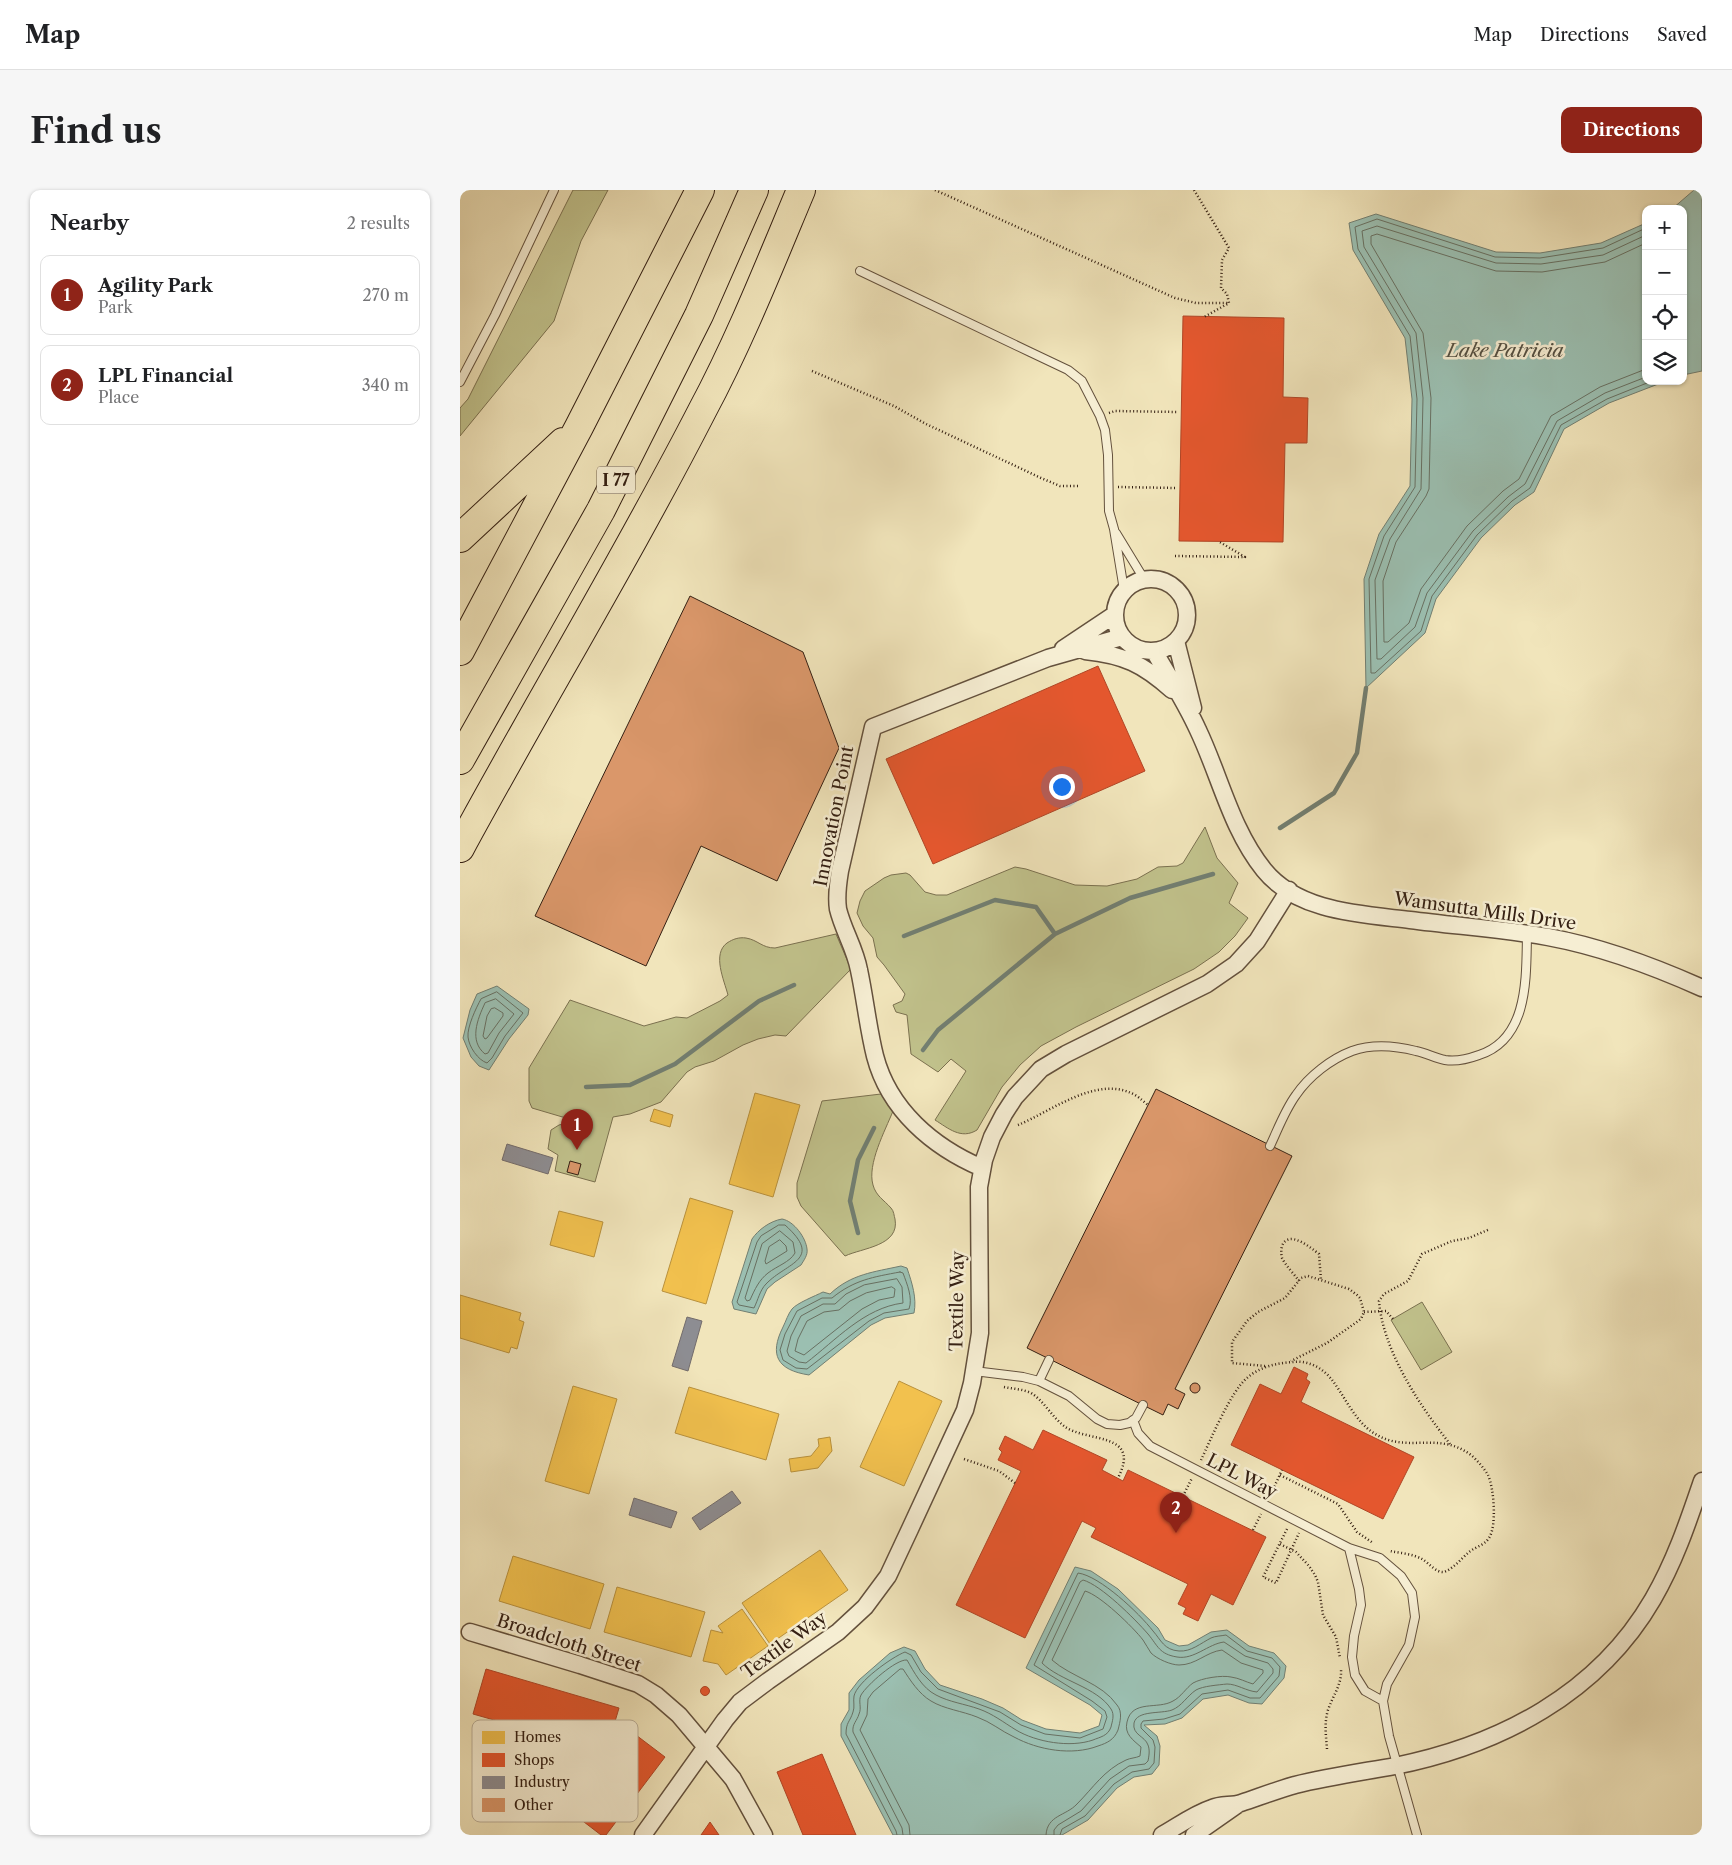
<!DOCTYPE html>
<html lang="en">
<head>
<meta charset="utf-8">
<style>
	:root { --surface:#fff; --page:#f6f6f6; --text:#202124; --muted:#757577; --line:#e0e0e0; --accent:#8f2418 }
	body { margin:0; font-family:"Libre Caslon Text",serif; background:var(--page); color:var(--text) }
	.controls { position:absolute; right:15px; top:15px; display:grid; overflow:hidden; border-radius:10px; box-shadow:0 1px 4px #0004 }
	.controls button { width:45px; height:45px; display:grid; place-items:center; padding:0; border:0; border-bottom:1px solid var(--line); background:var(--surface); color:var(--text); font:25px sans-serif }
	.you { position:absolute; left:601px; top:596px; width:18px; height:18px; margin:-12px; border:4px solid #fff; border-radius:50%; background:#1a73e8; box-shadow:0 0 0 8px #1a73e833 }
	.badge { display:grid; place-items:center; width:32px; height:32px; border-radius:50%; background:var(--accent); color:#fff; font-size:16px; font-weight:700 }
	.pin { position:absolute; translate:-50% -41px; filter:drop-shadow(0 1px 2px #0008) }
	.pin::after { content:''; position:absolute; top:26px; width:18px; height:15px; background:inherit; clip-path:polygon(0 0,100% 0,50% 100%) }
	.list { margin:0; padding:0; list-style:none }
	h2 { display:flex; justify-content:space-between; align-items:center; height:65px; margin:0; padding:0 20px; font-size:21px }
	h2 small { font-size:16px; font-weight:400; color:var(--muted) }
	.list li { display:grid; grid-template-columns:32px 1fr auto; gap:15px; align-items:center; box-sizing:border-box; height:80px; margin:0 10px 10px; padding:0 10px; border:1px solid var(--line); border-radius:10px }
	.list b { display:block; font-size:19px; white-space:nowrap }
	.list p { margin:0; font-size:16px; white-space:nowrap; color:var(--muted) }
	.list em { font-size:16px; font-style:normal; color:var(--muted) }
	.icon { flex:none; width:28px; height:28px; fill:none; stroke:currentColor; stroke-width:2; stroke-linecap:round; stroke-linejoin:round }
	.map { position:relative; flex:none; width:1242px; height:1645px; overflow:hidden; border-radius:10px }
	header { display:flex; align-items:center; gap:30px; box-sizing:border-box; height:70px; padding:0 25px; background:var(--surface); border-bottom:1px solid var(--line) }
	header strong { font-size:24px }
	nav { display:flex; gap:28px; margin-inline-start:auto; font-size:18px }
	.intro { display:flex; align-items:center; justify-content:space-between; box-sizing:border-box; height:120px; padding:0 30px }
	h1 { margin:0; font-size:35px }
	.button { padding:12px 22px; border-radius:10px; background:var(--accent); color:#fff; font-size:18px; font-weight:700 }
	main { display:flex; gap:30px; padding:0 30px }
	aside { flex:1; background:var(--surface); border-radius:10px; box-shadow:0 1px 4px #0004 }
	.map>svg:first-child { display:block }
</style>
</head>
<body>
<header>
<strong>Map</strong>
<nav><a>Map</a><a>Directions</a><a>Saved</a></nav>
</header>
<div class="intro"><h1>Find us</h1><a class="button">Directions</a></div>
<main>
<aside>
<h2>Nearby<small>2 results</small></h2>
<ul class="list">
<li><span class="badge">1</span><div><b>Agility Park</b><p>Park</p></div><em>270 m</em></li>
<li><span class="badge">2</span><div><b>LPL Financial</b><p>Place</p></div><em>340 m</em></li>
</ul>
</aside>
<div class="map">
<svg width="1242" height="1645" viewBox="0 0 1242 1645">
	<rect width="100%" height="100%" fill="#f1e5bb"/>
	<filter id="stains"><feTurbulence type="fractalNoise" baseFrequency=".004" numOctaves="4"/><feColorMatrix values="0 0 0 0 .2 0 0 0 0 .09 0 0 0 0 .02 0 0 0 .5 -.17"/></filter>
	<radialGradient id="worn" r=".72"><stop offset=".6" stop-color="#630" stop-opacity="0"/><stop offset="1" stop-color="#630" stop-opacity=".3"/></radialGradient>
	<!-- green -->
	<path fill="#c1c28c" stroke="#7b7150" d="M113,0H148L121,51L94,131L0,246V218L8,209Z
		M745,637L757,668L778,693L769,713L788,728L775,746L759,762L734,779L616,837L581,856L560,875L542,897L517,940C501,950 488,938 475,930L506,881L491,869L478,882L451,864L447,825L436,822L433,815L442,811L445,804L424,775L417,767L413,748L403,736L397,723L400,711L405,701L424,688L431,685L446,683L450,685L465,702L476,705H487L555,677L566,679L615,695L647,696L677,689L698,677L717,676L723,673Z
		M376,744L391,779L326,846L315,845L298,849L283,855L254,871L235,877L227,882L201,912L170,924L153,927L135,992L95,981L98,965L88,959L91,940L99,935L116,931L72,918L69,911V878L110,810L184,836L216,827L227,828L260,811L268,805C264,790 252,764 267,753C273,749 279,747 286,748C298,750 302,758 315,758Z
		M421,904L433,921C425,941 407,974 413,995C416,1006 424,1010 431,1018C434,1021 434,1026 435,1029C440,1056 402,1058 385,1066L341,1016L337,1007V993L362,911Z
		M962,1112L992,1162L961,1180L931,1130Z"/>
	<!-- water -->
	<path fill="#9bbfb1" stroke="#727f72" d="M1234,0H1242V181L1223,185V19H1212Z
		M916,24L1036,62L1080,63L1141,53L1186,33V191H1206L1149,213L1104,239L1074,302L1055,315L1021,348L976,409L965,443L906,498L904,389L919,344L950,296L952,209L945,148L893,60L889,33Z
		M37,796L69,819L68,825L49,849L29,880L19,876L11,867L3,848L10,820L17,804Z
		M322,1029C334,1031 346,1048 347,1059C348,1065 344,1070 341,1075L315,1092L307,1099L296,1124L274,1119L272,1112L292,1049C298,1040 310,1031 322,1029Z
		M441,1076L447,1078C452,1093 457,1108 454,1123L425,1128L411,1135L349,1185C317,1180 309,1165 323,1137C326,1131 328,1124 332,1119C337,1113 355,1106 363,1102L370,1104C391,1084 414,1082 441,1076Z
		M615,1377L631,1381L658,1399L698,1438L705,1450L719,1456L728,1455L751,1442L767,1440L789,1456L814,1463L826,1476L824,1488L802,1514L789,1513L768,1505L743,1509L722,1528L705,1534L684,1535L697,1546L700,1556L699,1575L692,1584L674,1587L657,1598L628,1630L602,1645H433L381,1546V1534L389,1520V1503L399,1490L430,1463L444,1457L455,1461L465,1479L480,1495L522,1509L543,1518L562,1530L586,1539L620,1543L639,1536L642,1525L630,1515L566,1478Z"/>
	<!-- homes -->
	<path fill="#f2c14e" stroke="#b9913c" d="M295,903L340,915L313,1007L269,994Z
		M194,919L213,925L210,937L190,931Z
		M230,1008L273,1021L246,1114L202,1101Z
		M99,1021L143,1032L134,1067L90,1055Z
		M0,1105L61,1123L59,1130L64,1132L57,1159L51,1157L49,1163L0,1148Z
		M439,1191L482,1211L444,1296L400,1277Z
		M113,1196L157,1209L129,1304L85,1291Z
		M229,1197L319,1224L306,1270L215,1243Z
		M370,1247L372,1261L358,1278L331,1282L329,1269L351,1266L359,1256L358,1249Z
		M360,1360L388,1400L310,1454L282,1413Z
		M53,1366L144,1394L130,1439L39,1411Z
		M157,1397L245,1422L231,1467L144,1442Z
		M282,1419L308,1456L266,1485L258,1474L243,1471L251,1440L263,1443L258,1436Z"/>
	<!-- shops -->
	<path fill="#e4572e" stroke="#b04626" d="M723,126L824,128L823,207L848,208L847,253H825L823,352L719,351Z
		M638,476L685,581L473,674L426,569Z
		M834,1177L848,1184L846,1189L850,1192L841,1212L954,1267L923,1329L771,1255L800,1194L821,1204Z
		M583,1240L647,1270L642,1280L663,1291L668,1280L806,1347L773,1415L751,1404L738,1431L723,1424L726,1418L718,1414L728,1394L631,1347L636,1338L622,1331L565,1448L496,1415L561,1281L538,1270L542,1262L539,1259L545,1246L573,1260Z
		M26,1479L159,1518L146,1562L13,1524Z
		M240.5 1501a4.5 4.5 0 1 1 9 0a4.5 4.5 0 1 1-9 0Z
		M172,1542L205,1567L146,1645H141L111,1622Z
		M362,1564L396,1645H343L317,1582Z
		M250,1632L259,1645H241Z"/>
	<!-- industry -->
	<path fill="#8d8d92" stroke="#736c6c" d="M47,954L93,968L88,984L42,970Z
		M227,1127L242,1131L228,1181L212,1176Z
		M272,1301L281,1313L240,1340L232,1328Z
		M174,1308L217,1322L211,1338L169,1325Z"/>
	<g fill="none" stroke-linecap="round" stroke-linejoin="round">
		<!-- shore -->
		<path stroke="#687062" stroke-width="1" d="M1186,38L1143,58L1080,68L1035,67L917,29L895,37L898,59L950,146L957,209L955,297L924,346L909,389L911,483H915L961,441L972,406L1017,345L1052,311L1070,298L1101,235L1147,209L1192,191
			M1186,45L1143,65L1081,74L1036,73L917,36L902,41L904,57L956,143L963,208L961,299L930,349L915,390L917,469H921L955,437L967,403L1013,341L1048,307L1065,294L1097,231L1145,203L1186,187
			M1186,53L1145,72L1082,82L1036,81L917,44L911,46V54L963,143L971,208L969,299L966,306L936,352L923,391L924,452H928L949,433L961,399L1007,336L1043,301L1059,289L1091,226L1140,197L1186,179
			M37,802L63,823L45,846L32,868L27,873C18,870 9,857 8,847C7,837 16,818 21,809Z
			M36,809L54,824L39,843L28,863L25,864C9,851 17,830 25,813Z
			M35,818L43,823V826L27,848L25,849L23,846L27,826L31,819Z
			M319,1035H325C364,1070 327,1072 306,1094C300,1100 298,1110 294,1118L279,1115L277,1112L297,1052L301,1046Z
			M320,1041L333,1052L335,1063C330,1072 317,1076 308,1083C299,1090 295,1099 290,1110L287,1111L285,1108L302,1054Z
			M320,1050L326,1056L327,1061L306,1074L305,1071L309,1057Z
			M440,1082L443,1083C447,1094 453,1108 449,1119L424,1123L409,1131L347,1179L336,1178L323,1170L320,1160L325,1144L337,1121L362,1108H372C394,1090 413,1087 440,1082Z
			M437,1089L442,1097L443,1113C404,1118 376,1150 346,1173L339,1172L329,1166L327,1161L331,1146L341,1126L363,1114H375L386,1104L404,1095Z
			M432,1097L435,1099L434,1107L419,1110L402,1119L344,1165L335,1161L338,1149L347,1131L364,1122L379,1120L390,1111L406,1103Z
			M437,1645L436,1641L386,1544C386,1532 390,1532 393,1522C395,1517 393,1511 394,1506C397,1492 432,1467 445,1462L451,1465L461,1482L478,1499L540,1522L561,1535L585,1544L620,1548L643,1539L647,1527L645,1521L632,1511L574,1475L618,1383C640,1386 679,1423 693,1441C701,1450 704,1460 719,1461C731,1462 741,1453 751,1448C755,1446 761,1446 766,1445L787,1461L812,1468L820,1477L819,1486L800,1508H790L768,1500L742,1504L720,1524L704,1529L683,1531L681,1534V1538L693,1550L695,1557L694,1573L689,1579L672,1582L654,1594L625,1626L602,1639L600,1645
			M443,1645L442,1638L393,1542C392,1534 397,1531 399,1524C402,1518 398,1511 401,1505C407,1495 436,1469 447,1470C454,1482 462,1498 476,1505C489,1512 505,1514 519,1519C533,1524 543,1532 556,1540C576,1552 610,1558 633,1550C640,1547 648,1546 651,1537C652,1532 655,1525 651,1519C637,1497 600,1491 582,1473L620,1392L623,1390C641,1395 675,1429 688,1444C698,1456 699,1464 717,1467C734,1470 748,1454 764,1452L785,1466L808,1473L813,1479V1483L797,1502C786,1501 777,1494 767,1494C758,1495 743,1496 736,1500C727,1506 722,1516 712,1520C701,1524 677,1520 674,1533C672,1545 685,1546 688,1555C690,1560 689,1566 688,1571L685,1574L669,1576L650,1589L621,1621L598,1635L594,1640V1645
			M450,1645L449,1635L400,1540L407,1525L408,1509L413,1502L440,1479H443C450,1490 459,1504 471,1511C484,1519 502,1521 517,1527C531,1532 541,1541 554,1547C578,1560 612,1566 638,1556C647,1553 654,1550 658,1540C660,1532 663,1522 657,1515C642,1493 611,1487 592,1470L625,1401C640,1405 673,1437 683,1450C686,1454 688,1459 691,1463C697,1469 711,1475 719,1475C736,1475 746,1462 762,1460L781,1473L803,1480V1483L793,1494C786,1492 779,1488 771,1487C762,1485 742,1488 733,1493C726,1498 721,1507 713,1511C698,1520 672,1509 667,1532C664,1544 673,1550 681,1557L680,1566C676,1568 670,1568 666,1570C644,1580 633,1598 617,1614C606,1626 587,1625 586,1645"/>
		<!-- stream -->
		<path stroke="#727f72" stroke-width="4.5" d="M820,638L874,603L897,563L906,498
			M444,746L535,710L576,717L595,744
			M463,860L478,840L595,744L670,708L753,684
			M126,897L170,895L215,874L299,811L334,795
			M398,1043L390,1011L398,970L414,938"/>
	</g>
	<!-- building -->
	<path fill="#da976a" stroke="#352013" d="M230,406L343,462L379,558L317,691L241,656L186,776L75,726Z
		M696,899L832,966L715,1199L725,1204L718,1219L708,1214L703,1225L567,1158Z
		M110,971L121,974L118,985L107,982Z
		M730 1198a5 5 0 1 1 10 0a5 5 0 1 1-10 0Z"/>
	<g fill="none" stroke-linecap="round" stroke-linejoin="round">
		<!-- lane casing -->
		<g stroke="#64513d" stroke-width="10">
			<path id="lane" d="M400,81L570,162L608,180L622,191L640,226L645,240L648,265L649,321L654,339L664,400
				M0,192L35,125L94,0
				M656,343L684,389
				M810,956C818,939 825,920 836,905C849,886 871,869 892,861C912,854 936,856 956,861C966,863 975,868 985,870C997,872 1008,869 1019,865C1069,849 1066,787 1067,745
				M514,1181L563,1187L579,1191L609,1206L637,1229L647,1234L660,1235L669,1233L676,1228L683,1215
				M579,1191L589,1170
				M673,1230L678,1243L690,1256L889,1358L920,1368L941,1386L952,1403L955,1427L949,1455L927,1494L923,1511L929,1546L957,1645
				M889,1358L899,1399L901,1415L894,1446L892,1467L895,1485L905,1501L923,1511"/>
		</g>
		<!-- street casing -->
		<g stroke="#64513d" stroke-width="19">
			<path id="street" d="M655 425a36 36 0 1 1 72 0a36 36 0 1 1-72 0Z
				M716,451L733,518
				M603,459L654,425
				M625,461C664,465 683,474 712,500
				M694,461C709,487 726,513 738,540C760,586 771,639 804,680C838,722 900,724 950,730C996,736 1043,739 1088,747C1142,757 1193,776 1242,798
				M522,978C473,957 429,920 415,866C408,838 405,808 399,780C395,758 383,740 378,719C376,706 378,693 380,681L413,537L588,468L662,447
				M10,1442L120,1475L178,1494L196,1505L219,1525L273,1589L304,1645
				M183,1645L265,1530L280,1512L308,1491L378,1442L405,1417L428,1386L450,1339L505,1220L512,1193L520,1143L519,997L524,970L532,947L544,924L555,907L581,879L606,864L747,794L776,774L797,751L829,700
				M702,1645C718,1636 734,1624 752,1618C761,1614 772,1616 781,1613C799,1607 817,1600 835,1595C868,1587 902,1582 935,1576C1040,1555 1138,1504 1193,1409C1215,1371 1228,1332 1242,1291
				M734,1645L777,1615"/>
		</g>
		<!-- highway casing -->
		<g stroke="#352013" stroke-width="30">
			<path id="highway" d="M0,348L103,252
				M0,461L119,237L240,0
				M0,570L141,320L239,125L294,0
				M0,658C79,512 166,369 242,221C280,150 310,74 341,0"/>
		</g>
		<!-- path -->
		<path stroke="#352013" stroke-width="2.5" stroke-dasharray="1 2.5" stroke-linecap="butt" d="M475,0L715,108L736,113H769
			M734,0L769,58L762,70L761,98L767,104L769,113L744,127
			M352,181L434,216L466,234L581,288L600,296H618
			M649,223L655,221L717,222
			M658,297L716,298
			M715,366L785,367L758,351
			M558,935C592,921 638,884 675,905C680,908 684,912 688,915
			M839,1091C834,1084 826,1076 822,1068C821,1064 821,1060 822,1056C829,1039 851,1058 859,1064L861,1090
			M904,1122L926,1121L933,1129
			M805,1176L772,1173V1152L787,1131L798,1122L825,1108L841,1088L848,1086L889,1099L897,1105L900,1108L904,1122L901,1129L867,1153L831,1171
			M544,1197C553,1199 563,1199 571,1203C584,1211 592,1227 604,1236C626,1253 682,1241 658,1288
			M990,1254C960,1216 923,1161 919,1111L924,1104L948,1091L962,1064L992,1051L1009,1048L1030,1039
			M504,1269L539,1281L555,1293
			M741,1270C751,1249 771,1201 787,1188C799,1177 817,1173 833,1172C848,1170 863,1178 872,1190C886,1208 896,1234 917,1245C948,1263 979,1241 1011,1265C1017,1270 1024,1278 1028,1285C1034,1298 1037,1336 1029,1348C1024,1356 1014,1357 1008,1363C1001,1369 993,1379 984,1382C976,1383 969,1373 962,1369C953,1364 940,1363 930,1361
			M820,1285L878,1314L897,1342L913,1353
			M723,1306L732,1288
			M810,1306L822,1280
			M827,1339L803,1387L816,1393L839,1343
			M793,1340L801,1324
			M820,1354L836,1362L849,1376L855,1385L858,1392L863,1425L876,1447L880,1468
			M867,1559C866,1546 864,1533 868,1520C873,1505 882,1495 881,1479"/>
		<!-- lane -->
		<use href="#lane" stroke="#f6eed3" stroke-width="8"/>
		<!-- street -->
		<use href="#street" stroke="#f6eed3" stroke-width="16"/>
		<!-- highway -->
		<use href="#highway" stroke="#f1e5bb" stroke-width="28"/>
	</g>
	<g text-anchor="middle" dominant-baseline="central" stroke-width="5" stroke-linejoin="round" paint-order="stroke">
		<!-- shield labels -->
		<rect fill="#f6eed3" stroke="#6f5e4d" stroke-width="1" x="137" y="276.5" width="38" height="27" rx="4"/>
		<g font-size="16" font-weight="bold" fill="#352013">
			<text x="156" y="290">I 77</text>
		</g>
		<!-- street labels -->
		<g font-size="18" fill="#352013" stroke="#f6eed3">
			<text transform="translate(374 626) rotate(-79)">Innovation Point</text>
			<text transform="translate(1025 721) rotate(8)">Wamsutta Mills Drive</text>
			<text transform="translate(497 1111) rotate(-89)">Textile Way</text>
			<text transform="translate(782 1286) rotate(27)">LPL Way</text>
			<text transform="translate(109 1453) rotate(18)">Broadcloth Street</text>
			<text transform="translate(324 1455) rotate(-36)">Textile Way</text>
		</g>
		<!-- water labels -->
		<g font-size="19" font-style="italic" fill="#545042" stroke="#f6eed3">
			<text x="1045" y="160">Lake Patricia</text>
		</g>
	</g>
	<!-- legend -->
	<rect x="12" y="1530" width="166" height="102" rx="8" fill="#f6eed3" stroke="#bcb099" stroke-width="1"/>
	<rect x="22" y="1541" width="23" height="13" fill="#f2c14e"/>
	<rect x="22" y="1563" width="23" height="14" fill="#e4572e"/>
	<rect x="22" y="1586" width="23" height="13" fill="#8d8d92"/>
	<rect x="22" y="1608" width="23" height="14" fill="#da976a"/>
	<g font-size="14" fill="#352013">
		<text x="54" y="1552">Homes</text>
		<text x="54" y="1575">Shops</text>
		<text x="54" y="1597">Industry</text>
		<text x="54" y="1620">Other</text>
	</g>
	<rect width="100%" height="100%" filter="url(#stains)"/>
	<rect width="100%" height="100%" fill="url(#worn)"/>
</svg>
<div class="controls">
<button>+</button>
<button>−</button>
<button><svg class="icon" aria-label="locate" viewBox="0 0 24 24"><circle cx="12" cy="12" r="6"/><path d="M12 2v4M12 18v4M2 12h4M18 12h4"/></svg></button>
<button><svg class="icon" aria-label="layers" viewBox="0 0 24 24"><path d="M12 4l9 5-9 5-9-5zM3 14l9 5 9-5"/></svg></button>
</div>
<div class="you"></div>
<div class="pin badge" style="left:117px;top:960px">1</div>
<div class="pin badge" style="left:716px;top:1343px">2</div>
</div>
</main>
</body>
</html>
